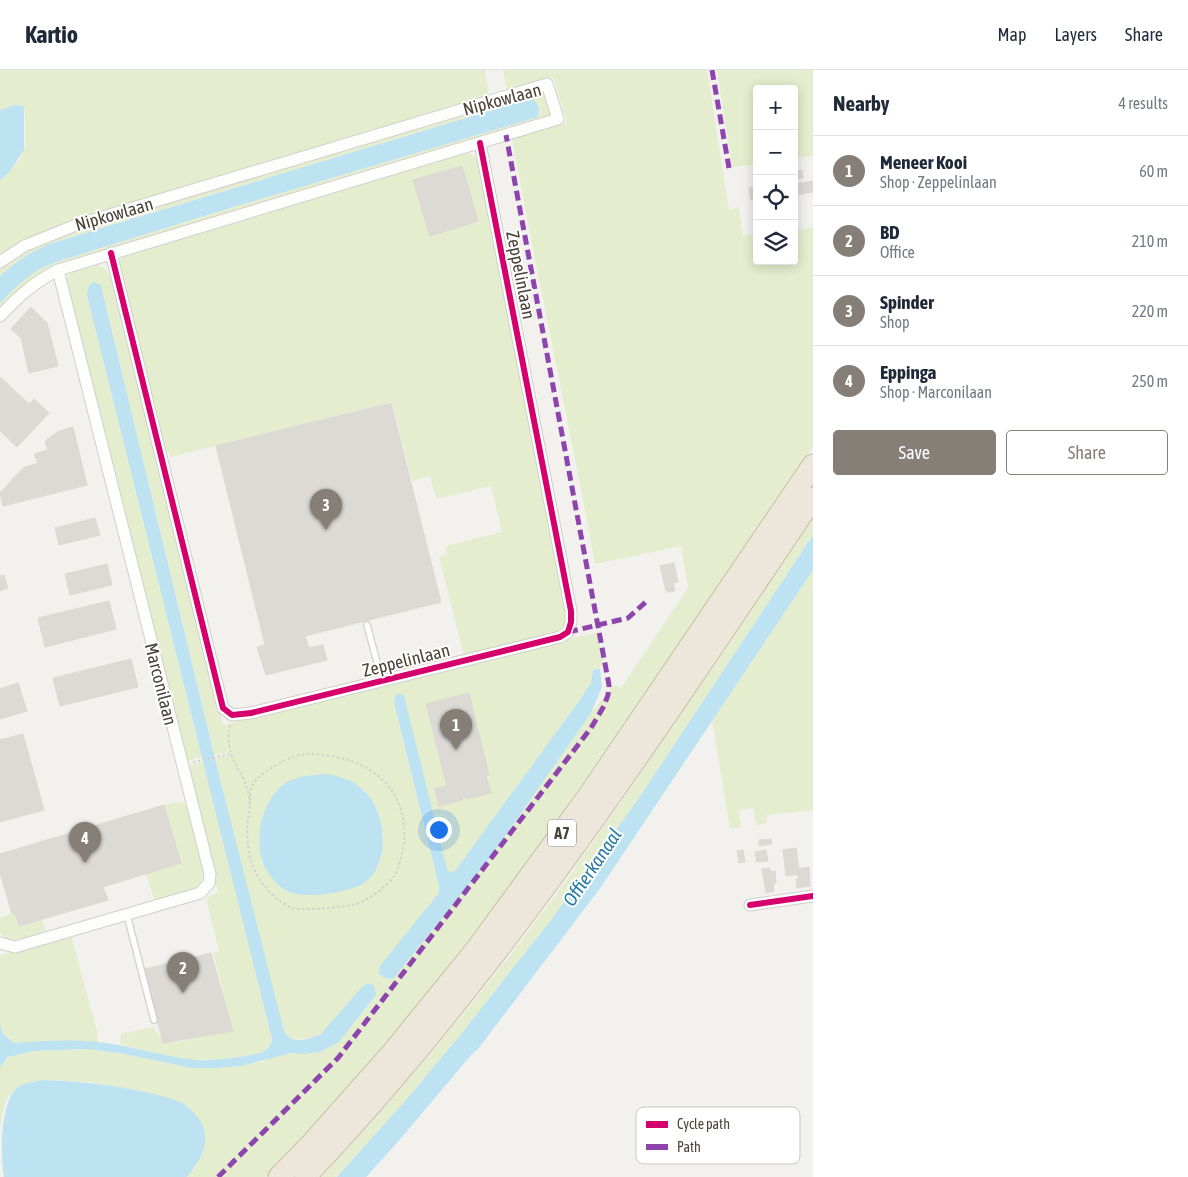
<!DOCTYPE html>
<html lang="en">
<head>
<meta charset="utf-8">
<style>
	:root { --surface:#fff; --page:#f2f2f3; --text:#1f2937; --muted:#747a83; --line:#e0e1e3; --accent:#867f78 }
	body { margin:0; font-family:"Asap Condensed",sans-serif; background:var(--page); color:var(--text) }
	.controls { position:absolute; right:15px; top:15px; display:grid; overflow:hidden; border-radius:5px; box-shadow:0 2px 12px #0003 }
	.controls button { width:45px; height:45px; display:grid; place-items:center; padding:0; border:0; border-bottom:1px solid var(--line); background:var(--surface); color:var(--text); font:25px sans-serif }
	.you { position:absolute; left:438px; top:759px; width:18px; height:18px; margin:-12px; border:4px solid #fff; border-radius:50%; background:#1a73e8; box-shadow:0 0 0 8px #1a73e833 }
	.badge { display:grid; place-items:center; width:32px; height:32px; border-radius:50%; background:var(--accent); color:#fff; font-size:16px; font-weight:700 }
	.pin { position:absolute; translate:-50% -41px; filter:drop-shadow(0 1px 2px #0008) }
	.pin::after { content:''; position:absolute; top:26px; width:18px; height:15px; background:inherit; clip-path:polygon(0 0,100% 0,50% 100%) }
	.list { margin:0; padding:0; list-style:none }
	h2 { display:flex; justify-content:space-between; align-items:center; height:65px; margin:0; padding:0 20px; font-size:21px }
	h2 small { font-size:16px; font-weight:400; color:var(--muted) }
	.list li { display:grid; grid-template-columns:32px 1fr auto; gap:15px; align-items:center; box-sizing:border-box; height:70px; padding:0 20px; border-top:1px solid var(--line) }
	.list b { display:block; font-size:19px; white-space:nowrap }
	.list p { margin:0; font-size:16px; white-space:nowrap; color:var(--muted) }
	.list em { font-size:16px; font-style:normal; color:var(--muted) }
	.actions { display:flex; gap:10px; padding:15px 20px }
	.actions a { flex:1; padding:11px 0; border:1px solid var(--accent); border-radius:5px; text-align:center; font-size:18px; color:var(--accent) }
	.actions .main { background:var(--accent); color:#fff }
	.icon { flex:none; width:28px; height:28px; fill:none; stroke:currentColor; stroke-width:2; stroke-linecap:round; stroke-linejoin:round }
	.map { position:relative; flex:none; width:813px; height:1107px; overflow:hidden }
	header { display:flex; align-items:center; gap:30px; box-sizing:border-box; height:70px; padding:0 25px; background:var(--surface); border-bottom:1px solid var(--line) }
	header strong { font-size:24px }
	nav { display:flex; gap:28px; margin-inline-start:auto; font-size:18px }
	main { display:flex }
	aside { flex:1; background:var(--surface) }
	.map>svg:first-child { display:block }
</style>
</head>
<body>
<header>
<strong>Kartio</strong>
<nav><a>Map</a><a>Layers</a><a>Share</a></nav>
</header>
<main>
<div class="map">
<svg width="813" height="1107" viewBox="0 0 813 1107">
	<rect width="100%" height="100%" fill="#f3f1ee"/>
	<!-- green -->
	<path fill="#e4eece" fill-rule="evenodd" d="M0,0H485L489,26L54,157L11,177L0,185V111C7,104 21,90 24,80C27,72 25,45 24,36L15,35L0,40Z
		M503,0H707L729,140L739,137L743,167L757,162V191H794V160L813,157V377L557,751L482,853L396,960L346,1018L266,1107H187L198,1094L136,1020L90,1012L68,1011L41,1010L19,1016L6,1030L0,1055V997L8,987L33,981L88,979L119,983L192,998L261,992L273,987L291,983L305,984L320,982L339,972L376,925L321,964C309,969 291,974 283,961L215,689L230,685L226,670L228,683L214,685L102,220L87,225L202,687L185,692L66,209L71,202L96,195L103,197L111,207L223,655L402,610L598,562L604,595L593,600L591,613L579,631L455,801L450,802L447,799L395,626L394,632L439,816V823L489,789L591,643L614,615L621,618L688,518L681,476L595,494C569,352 538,211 512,69L567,52L553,7L507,22ZM363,719C383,745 387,766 378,796L262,794L260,759Z
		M717,0H813V86L794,88V19H757V94L732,97Z
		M542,21L546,25L551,46L69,193L0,240V233L18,215L39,199L62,190L230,138L538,47L540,41L532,28L88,162C52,173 28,179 0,206V197L43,170Z
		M462,83L472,85L481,93L566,542V552L559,562L464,586L439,487L447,484L445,476L502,462L491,416L436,429L430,406L412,411L392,332L170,387L169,382L164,383L119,193L121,188L128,184Z
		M813,446V465L639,728L551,850L462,963L406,1030L337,1107H322C409,1011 493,912 569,806C653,689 732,566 813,446Z
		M813,500V740L767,745V753L756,755L753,738L739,740L741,757L730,759L712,651Z
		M204,691L272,969C270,983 257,984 245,986C230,988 215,990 199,990C173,990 146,980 120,974L121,964L153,957C159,968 167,973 179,972L232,958L213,882L219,881L206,828L218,822L186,696Z
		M180,731L187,736L203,800L202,810L197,818L155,832L146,804L181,793L164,735Z
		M15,843L20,856L42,850L46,861C31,865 11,877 0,863V848Z
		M71,865L97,961L98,972H33L14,973L3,964L0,954V885Z"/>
	<!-- water -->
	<path fill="#bde2f2" d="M532,28C539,34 540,39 538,47L230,138L62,190L39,199L18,215L0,233V206C15,192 30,182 49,174Z
		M15,35L24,36V80L10,101L0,111V40Z
		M93,212L101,215L102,220L214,685L284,961C291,975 309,970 321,964L363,916L370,913L374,916L376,925L339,972L320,982L305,984L291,983L241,996L215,998H192L119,983L88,979L33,981L8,987L0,997V954L3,964L14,973C42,971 70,969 98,972C131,975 163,987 196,990C212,991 230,988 246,986C257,984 270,983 272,969L87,225L88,217Z
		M813,465V500L601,817L478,979L472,984L396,1074L366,1107H337L406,1030L462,963L551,850L639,728Z
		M600,598L602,617L591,643L489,789L393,909L385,908L379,904V897L439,823V816L394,632L395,626L400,623L404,626L447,799L450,802L455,801L579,631L591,613L593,600Z
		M328,704C341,707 352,710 362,719C385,738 391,786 369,809C355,823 306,829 289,822C280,818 272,809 267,801C251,775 261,728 287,712C300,705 314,705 328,704Z
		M41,1010C77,1011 110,1014 145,1022C157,1025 171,1027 182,1033C185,1034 188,1038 191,1040C215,1061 205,1086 187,1107H4C0,1084 0,1030 19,1016C25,1013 35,1012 41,1010Z"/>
	<!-- building -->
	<path fill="#dddad6" stroke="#dcd8d4" d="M462,96L478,151L430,166L413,110Z
		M802,100L803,108L794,109V102Z
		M813,111V122L794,125V114Z
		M757,117V129L751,130L749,118Z
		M31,237L47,253L58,296L29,303L21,268L11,259Z
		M0,307L29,334L34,329L49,343L17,377L0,361Z
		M391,333L441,532L305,566L309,578L323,575L327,590L266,605L257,577L265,575L216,376Z
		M73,357L87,415L3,436L0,423L23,398L38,393L34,384L48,380L45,371L59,361Z
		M95,448L100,465L59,475L55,458Z
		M674,493L678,512L673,513L675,521L668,522V521H666L660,496Z
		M107,494L112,515L70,525L65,504Z
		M4,505L8,518L0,521V506Z
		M109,531L116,559L45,577L38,548Z
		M131,589L138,617L60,636L53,608Z
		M18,613L27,641L0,649V619Z
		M469,623L489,705L486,706L491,723L467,729V727L462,728V730L439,736L435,719L447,716L426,634Z
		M23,664L44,740L0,752V670Z
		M164,735L181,793L103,817L108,830L19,856L15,843L12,844L0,803V784Z
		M771,769L772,774L759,776V770Z
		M796,778L799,799L809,797L810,816L797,818L796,809H798V804L786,806L783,780Z
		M743,780L745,792L739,793L737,781Z
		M766,780L768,791L757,792L755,782Z
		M770,798V802L775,801L776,813L773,814L774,821L766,823L762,799Z
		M211,883L233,961L163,973L145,899Z"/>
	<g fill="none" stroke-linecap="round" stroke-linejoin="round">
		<!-- lane casing -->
		<g stroke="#d1cfcb" stroke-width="8">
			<path id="lane" d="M367,555L382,611
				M127,845L154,950"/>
		</g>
		<!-- street casing -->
		<g stroke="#d1cfcb" stroke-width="13">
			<path id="street" d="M111,183L223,638L232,645L251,643L560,567L568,562L571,552V541L480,73
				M0,192L24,176L76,155L547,14L558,49L58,200C33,213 19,226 0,246
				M750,835L813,826
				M0,873L15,877L200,823L209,813L210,804L58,200"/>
		</g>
		<!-- highway casing -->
		<g stroke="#ccbca8" stroke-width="23">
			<path id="highway" d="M279,1107L313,1072L392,983L478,877L587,728L813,395
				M305,1107C501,901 654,663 813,428"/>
		</g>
		<!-- path -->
		<path stroke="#d3d1cc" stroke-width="2" stroke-dasharray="2.5 2.5" stroke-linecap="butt" d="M230,655C223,688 243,698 249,726C251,737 248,746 247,756C247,768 248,783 252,794C258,812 274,830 292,838C299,841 352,837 359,833C371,828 384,818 393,808C398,802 403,781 404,773C408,726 380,696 336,687C312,682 296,682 275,696C267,700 256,708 252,716C250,720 250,729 250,734
			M193,692L230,684"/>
		<!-- lane -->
		<use href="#lane" stroke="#fdfdfc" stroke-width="5.5"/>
		<!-- street -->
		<use href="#street" stroke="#fdfdfc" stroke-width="11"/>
		<!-- highway -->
		<use href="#highway" stroke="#ede6db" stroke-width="21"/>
		<!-- quiet -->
		<path stroke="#8e44ad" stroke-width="5" stroke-dasharray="10 5" stroke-linecap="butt" d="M712,0L729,98
			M568,562L628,548L649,529
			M218,1107L338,988L591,658L604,636L608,625L609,615L506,65"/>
		<!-- cycleway casing -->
		<g stroke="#fff" stroke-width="9">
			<path id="cycleway" d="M111,183L223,638L232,645L251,643L560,567L568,562L571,552V541L480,73
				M750,835L813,826"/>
		</g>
		<!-- cycleway -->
		<use href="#cycleway" stroke="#d6006c" stroke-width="6"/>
	</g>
	<g text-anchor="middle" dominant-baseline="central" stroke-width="4" stroke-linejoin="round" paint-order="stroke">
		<!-- shield labels -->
		<rect fill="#fff" stroke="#817b74" stroke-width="1" x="548" y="749.5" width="28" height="27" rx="4"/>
		<g font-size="16" font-weight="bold" fill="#4b4238">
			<text x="562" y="763">A7</text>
		</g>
		<!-- street labels -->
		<g font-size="18" fill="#4b4238" stroke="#fff">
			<text transform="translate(502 29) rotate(-15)">Nipkowlaan</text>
			<text transform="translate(114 144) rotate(-16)">Nipkowlaan</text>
			<text transform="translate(521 205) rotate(79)">Zeppelinlaan</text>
			<text transform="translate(406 590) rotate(-14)">Zeppelinlaan</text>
			<text transform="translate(161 614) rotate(76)">Marconilaan</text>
		</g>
		<!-- water labels -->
		<g font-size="19" font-style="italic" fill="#277aa3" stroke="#fff">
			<text transform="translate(592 797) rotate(-56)">Offierkanaal</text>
		</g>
	</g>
	<!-- legend -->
	<rect x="636" y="1037" width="164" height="57" rx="8" fill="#fff" stroke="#c9c6c3" stroke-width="1"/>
	<rect x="646" y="1051" width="22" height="7" fill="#d6006c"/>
	<rect x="646" y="1074" width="22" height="6" fill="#8e44ad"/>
	<g font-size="14" fill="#4b4238">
		<text x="677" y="1059">Cycle path</text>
		<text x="677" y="1082">Path</text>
	</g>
</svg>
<div class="controls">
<button>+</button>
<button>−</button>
<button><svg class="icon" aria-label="locate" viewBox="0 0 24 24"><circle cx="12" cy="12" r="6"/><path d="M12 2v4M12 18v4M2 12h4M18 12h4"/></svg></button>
<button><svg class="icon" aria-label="layers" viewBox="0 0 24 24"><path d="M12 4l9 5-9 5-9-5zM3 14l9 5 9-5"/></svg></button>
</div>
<div class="you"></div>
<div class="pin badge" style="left:456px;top:680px">1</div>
<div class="pin badge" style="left:183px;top:923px">2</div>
<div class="pin badge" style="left:326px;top:460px">3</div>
<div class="pin badge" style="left:85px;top:793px">4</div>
</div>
<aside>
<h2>Nearby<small>4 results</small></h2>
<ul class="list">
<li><span class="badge">1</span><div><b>Meneer Kooi</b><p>Shop · Zeppelinlaan</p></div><em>60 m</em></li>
<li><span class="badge">2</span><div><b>BD</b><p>Office</p></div><em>210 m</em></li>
<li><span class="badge">3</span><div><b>Spinder</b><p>Shop</p></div><em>220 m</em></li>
<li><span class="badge">4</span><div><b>Eppinga</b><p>Shop · Marconilaan</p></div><em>250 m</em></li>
</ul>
<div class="actions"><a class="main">Save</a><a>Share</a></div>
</aside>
</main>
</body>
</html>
